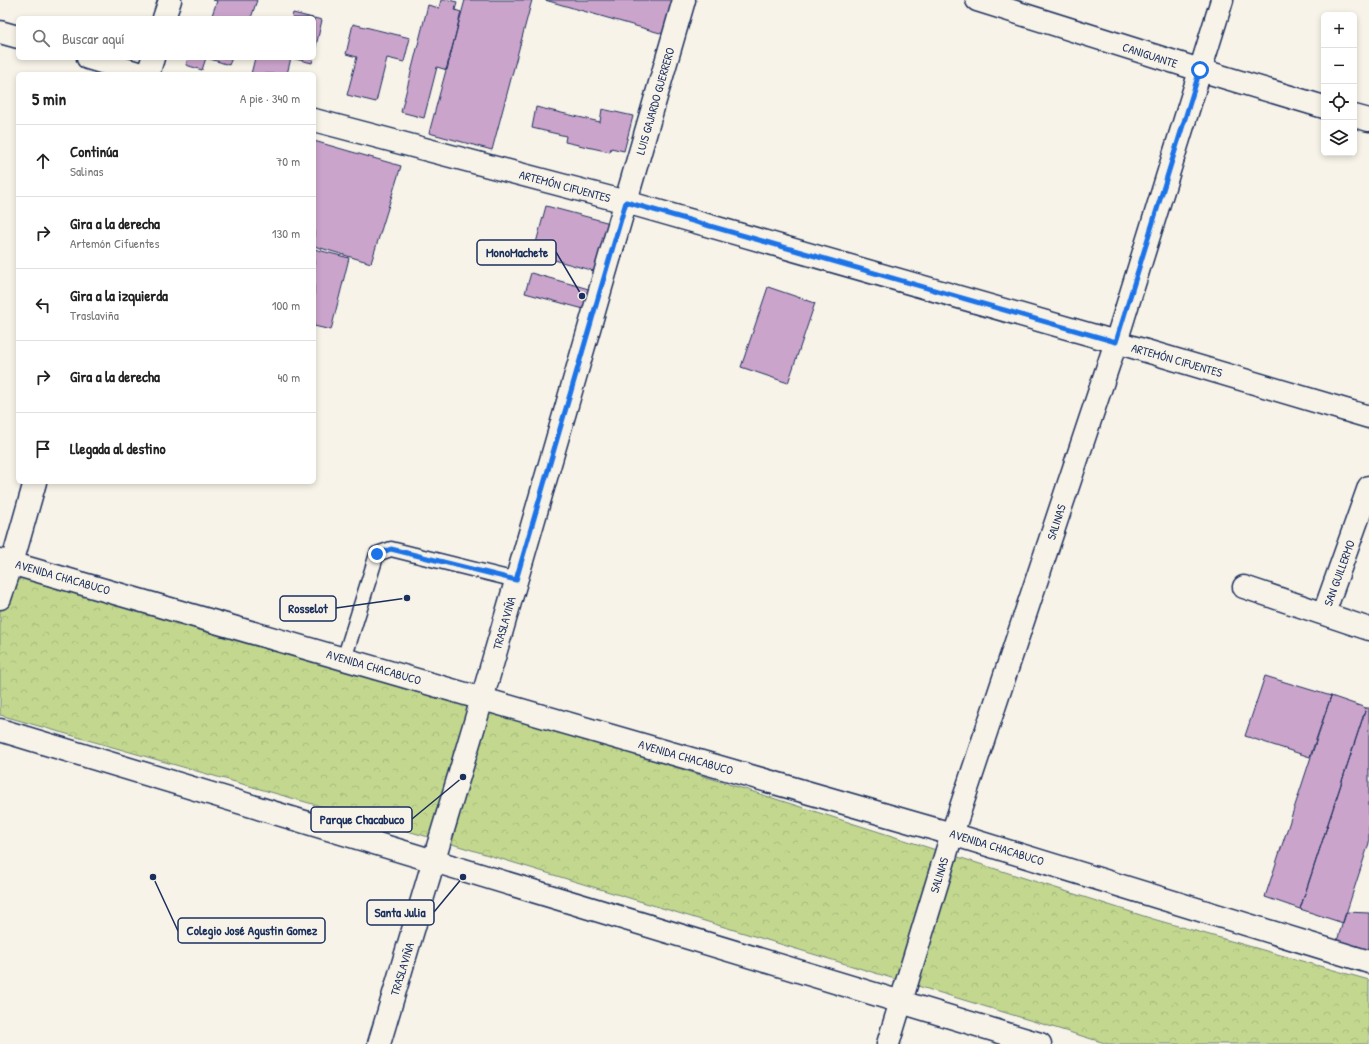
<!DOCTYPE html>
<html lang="es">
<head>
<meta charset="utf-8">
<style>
	:root { --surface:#fff; --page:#f6f6f6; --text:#222; --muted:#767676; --line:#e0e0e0 }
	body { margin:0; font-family:"Patrick Hand",sans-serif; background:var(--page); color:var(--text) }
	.controls { position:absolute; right:12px; top:12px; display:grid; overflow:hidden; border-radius:6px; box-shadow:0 2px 6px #0003 }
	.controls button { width:36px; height:36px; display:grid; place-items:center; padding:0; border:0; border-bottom:1px solid var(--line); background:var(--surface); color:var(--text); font:20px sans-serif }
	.stop { position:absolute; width:12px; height:12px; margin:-9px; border:3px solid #1a73e8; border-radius:50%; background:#fff }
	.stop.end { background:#1a73e8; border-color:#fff; box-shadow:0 1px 4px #0008 }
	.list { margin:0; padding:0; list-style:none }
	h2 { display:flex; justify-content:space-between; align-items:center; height:52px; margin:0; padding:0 16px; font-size:17px }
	h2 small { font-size:13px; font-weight:400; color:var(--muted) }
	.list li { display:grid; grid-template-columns:26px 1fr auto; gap:12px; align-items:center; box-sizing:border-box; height:72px; padding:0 16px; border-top:1px solid var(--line) }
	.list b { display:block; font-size:15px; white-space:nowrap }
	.list p { margin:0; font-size:13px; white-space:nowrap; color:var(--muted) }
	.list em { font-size:13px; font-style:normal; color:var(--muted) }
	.icon { flex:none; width:22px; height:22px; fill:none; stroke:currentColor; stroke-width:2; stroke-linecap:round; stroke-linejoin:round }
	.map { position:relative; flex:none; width:1369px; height:1044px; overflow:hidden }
	.search { position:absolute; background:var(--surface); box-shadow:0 2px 6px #0003; left:16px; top:16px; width:300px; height:44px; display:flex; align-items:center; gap:10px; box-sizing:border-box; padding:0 14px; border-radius:6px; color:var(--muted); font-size:15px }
	.panel { position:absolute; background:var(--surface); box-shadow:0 2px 6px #0003; left:16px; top:72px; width:300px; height:412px; border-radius:6px }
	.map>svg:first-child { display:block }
</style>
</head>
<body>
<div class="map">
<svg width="1369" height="1044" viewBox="0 0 1369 1044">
	<defs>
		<pattern id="park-crowns" width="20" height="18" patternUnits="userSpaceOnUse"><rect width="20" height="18" fill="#c3d88e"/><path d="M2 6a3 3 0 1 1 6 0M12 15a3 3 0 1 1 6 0" fill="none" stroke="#a7ba7d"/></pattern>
	</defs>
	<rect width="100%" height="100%" fill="#f7f3e8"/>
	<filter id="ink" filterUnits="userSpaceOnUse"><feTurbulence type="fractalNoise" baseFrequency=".025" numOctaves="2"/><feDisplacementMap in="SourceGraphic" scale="8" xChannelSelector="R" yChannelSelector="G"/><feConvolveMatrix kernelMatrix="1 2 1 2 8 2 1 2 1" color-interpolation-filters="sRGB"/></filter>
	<g filter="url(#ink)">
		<!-- park -->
		<path fill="url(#park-crowns)" stroke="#6f8476" d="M0,568L480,705L1153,919L1369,980V1044H1108L439,840L0,715Z"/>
		<!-- building -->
		<path fill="#cba4cb" stroke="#1b2f5e" d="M213,0H257L251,18H211L217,1Z
			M441,0H449L457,2L455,10L461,12L447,70L437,67L424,118L401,112L428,5L439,8Z
			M465,0H532L492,150L429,133Z
			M545,0H677L667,35Z
			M293,13L313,18H292Z
			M314,18L322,20L314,55Z
			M353,24L410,38L404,62L387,58L376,102L347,95L357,57L346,54Z
			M188,58H206L202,70L186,65Z
			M207,58H232L229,65Z
			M255,58H313L312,63L291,58L287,74H251Z
			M536,107L600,122L602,109L633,116L624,151L611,148L610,152L565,142L566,136L532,128Z
			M314,141L401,166L371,263L314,246Z
			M546,206L614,224L601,273L533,254Z
			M314,249L349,258L331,330L314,326Z
			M531,273L596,291L591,311L525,293Z
			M768,287L815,303L788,383L741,367Z
			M1265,676L1331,696L1310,757L1245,736Z
			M1331,696L1366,708L1300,909L1265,897Z
			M1366,708H1369V843L1343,923L1300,909Z
			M1346,912L1369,913V951L1337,941Z"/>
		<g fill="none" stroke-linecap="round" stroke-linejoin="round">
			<!-- service casing -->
			<g stroke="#1b2f5e" stroke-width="17">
				<path id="service" d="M344,659L377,554L391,549L516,580"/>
			</g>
			<!-- minor casing -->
			<g stroke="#1b2f5e" stroke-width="25">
				<path id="minor" d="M977,0L1200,70L1324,107
					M164,18L170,0
					M0,32L18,37
					M88,58L141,74
					M148,74L153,58
					M1354,116L1369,120
					M314,120L626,202L1116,342L1369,417
					M1244,587L1369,629
					M0,598L12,563L35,482
					M1324,613L1369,487
					M952,834L1116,342L1222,0"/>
			</g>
			<!-- tertiary casing -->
			<g stroke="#1b2f5e" stroke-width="25">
				<path id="tertiary" d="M379,1044L482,699L684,0"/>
			</g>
			<!-- secondary casing -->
			<g stroke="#1b2f5e" stroke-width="25">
				<path id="secondary" d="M888,1044L952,834"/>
			</g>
			<!-- primary casing -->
			<g stroke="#1b2f5e" stroke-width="25">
				<path id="primary" d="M0,560L952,834L1369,962
					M0,730L1040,1044"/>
			</g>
			<!-- service -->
			<use href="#service" stroke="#f7f3e8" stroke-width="14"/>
			<!-- minor -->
			<use href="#minor" stroke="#f7f3e8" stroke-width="22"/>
			<!-- tertiary -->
			<use href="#tertiary" stroke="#f7f3e8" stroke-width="22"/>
			<!-- secondary -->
			<use href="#secondary" stroke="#f7f3e8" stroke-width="22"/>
			<!-- primary -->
			<use href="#primary" stroke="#f7f3e8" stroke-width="22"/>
		</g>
	</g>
	<g fill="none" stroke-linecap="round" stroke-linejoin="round" filter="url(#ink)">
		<!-- route -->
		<path stroke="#1a73e8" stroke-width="5" d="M377,554L391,549L516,580L626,202L1116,342L1200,70"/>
	</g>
	<g text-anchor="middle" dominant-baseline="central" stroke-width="4" stroke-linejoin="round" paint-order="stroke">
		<!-- street labels -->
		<g font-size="12" fill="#1b2f5e" stroke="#f7f3e8">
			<text transform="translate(1150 55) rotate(18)">CANIGUANTE</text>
			<text transform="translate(655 101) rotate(-74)">LUIS GAJARDO GUERRERO</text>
			<text transform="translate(565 186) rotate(15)">ARTEMÓN CIFUENTES</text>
			<text transform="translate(1177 360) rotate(16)">ARTEMÓN CIFUENTES</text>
			<text transform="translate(1056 522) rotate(-72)">SALINAS</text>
			<text transform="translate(1339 573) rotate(-70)">SAN GUILLERMO</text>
			<text transform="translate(63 577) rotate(16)">AVENIDA CHACABUCO</text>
			<text transform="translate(504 623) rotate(-74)">TRASLAVIÑA</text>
			<text transform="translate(374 667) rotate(16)">AVENIDA CHACABUCO</text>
			<text transform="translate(686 757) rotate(16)">AVENIDA CHACABUCO</text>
			<text transform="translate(997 847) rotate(17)">AVENIDA CHACABUCO</text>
			<text transform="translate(939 875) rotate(-73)">SALINAS</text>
			<text transform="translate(402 969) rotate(-73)">TRASLAVIÑA</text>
		</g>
	</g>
	<!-- callouts -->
	<path fill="none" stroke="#1b2f5e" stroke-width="1.5" d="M582 296L556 252M407 598L336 608M463 777L412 819M463 877L434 912M153 877L178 931"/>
	<g fill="#1b2f5e" stroke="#f7f3e8" stroke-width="1.5">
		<circle cx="582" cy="296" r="4"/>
		<circle cx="407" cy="598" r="4"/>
		<circle cx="463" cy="777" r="4"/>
		<circle cx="463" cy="877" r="4"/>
		<circle cx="153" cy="877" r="4"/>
	</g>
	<g fill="#f7f3e8" stroke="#1b2f5e" stroke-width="1.5">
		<rect x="477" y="240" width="79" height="25" rx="4"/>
		<rect x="280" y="596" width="56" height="25" rx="4"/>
		<rect x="311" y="807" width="101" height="25" rx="4"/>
		<rect x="367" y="900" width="67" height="25" rx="4"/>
		<rect x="178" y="918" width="147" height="25" rx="4"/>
	</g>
	<g font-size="13" text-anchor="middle" font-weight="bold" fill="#1b2f5e">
		<text x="517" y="257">MonoMachete</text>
		<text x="308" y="613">Rosselot</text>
		<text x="362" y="824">Parque Chacabuco</text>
		<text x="400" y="917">Santa Julia</text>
		<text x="252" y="935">Colegio José Agustin Gomez</text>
	</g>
</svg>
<div class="controls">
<button>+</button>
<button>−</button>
<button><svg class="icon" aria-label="locate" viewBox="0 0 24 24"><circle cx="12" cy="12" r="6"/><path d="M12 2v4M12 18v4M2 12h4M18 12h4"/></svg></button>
<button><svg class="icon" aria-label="layers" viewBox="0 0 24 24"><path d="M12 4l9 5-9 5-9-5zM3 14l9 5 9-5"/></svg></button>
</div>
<div class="stop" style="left:1200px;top:70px"></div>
<div class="stop end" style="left:377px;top:554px"></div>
<div class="search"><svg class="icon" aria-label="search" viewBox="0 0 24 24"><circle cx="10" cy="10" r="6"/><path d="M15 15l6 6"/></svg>Buscar aquí</div>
<section class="panel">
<h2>5 min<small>A pie · 340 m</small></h2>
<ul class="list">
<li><svg class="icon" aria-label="ahead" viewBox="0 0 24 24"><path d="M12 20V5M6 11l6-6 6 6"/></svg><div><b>Continúa</b><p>Salinas</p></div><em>70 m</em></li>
<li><svg class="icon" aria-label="right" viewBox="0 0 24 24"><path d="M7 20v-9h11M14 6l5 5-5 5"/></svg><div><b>Gira a la derecha</b><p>Artemón Cifuentes</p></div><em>130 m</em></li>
<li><svg class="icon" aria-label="left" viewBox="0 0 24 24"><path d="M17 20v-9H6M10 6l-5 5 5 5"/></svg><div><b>Gira a la izquierda</b><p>Traslaviña</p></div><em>100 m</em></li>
<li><svg class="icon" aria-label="right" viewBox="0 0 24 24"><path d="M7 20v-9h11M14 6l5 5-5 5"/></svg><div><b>Gira a la derecha</b></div><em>40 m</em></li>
<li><svg class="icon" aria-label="arrive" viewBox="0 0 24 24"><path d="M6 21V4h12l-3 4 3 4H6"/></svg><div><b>Llegada al destino</b></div></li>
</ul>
</section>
</div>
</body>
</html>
